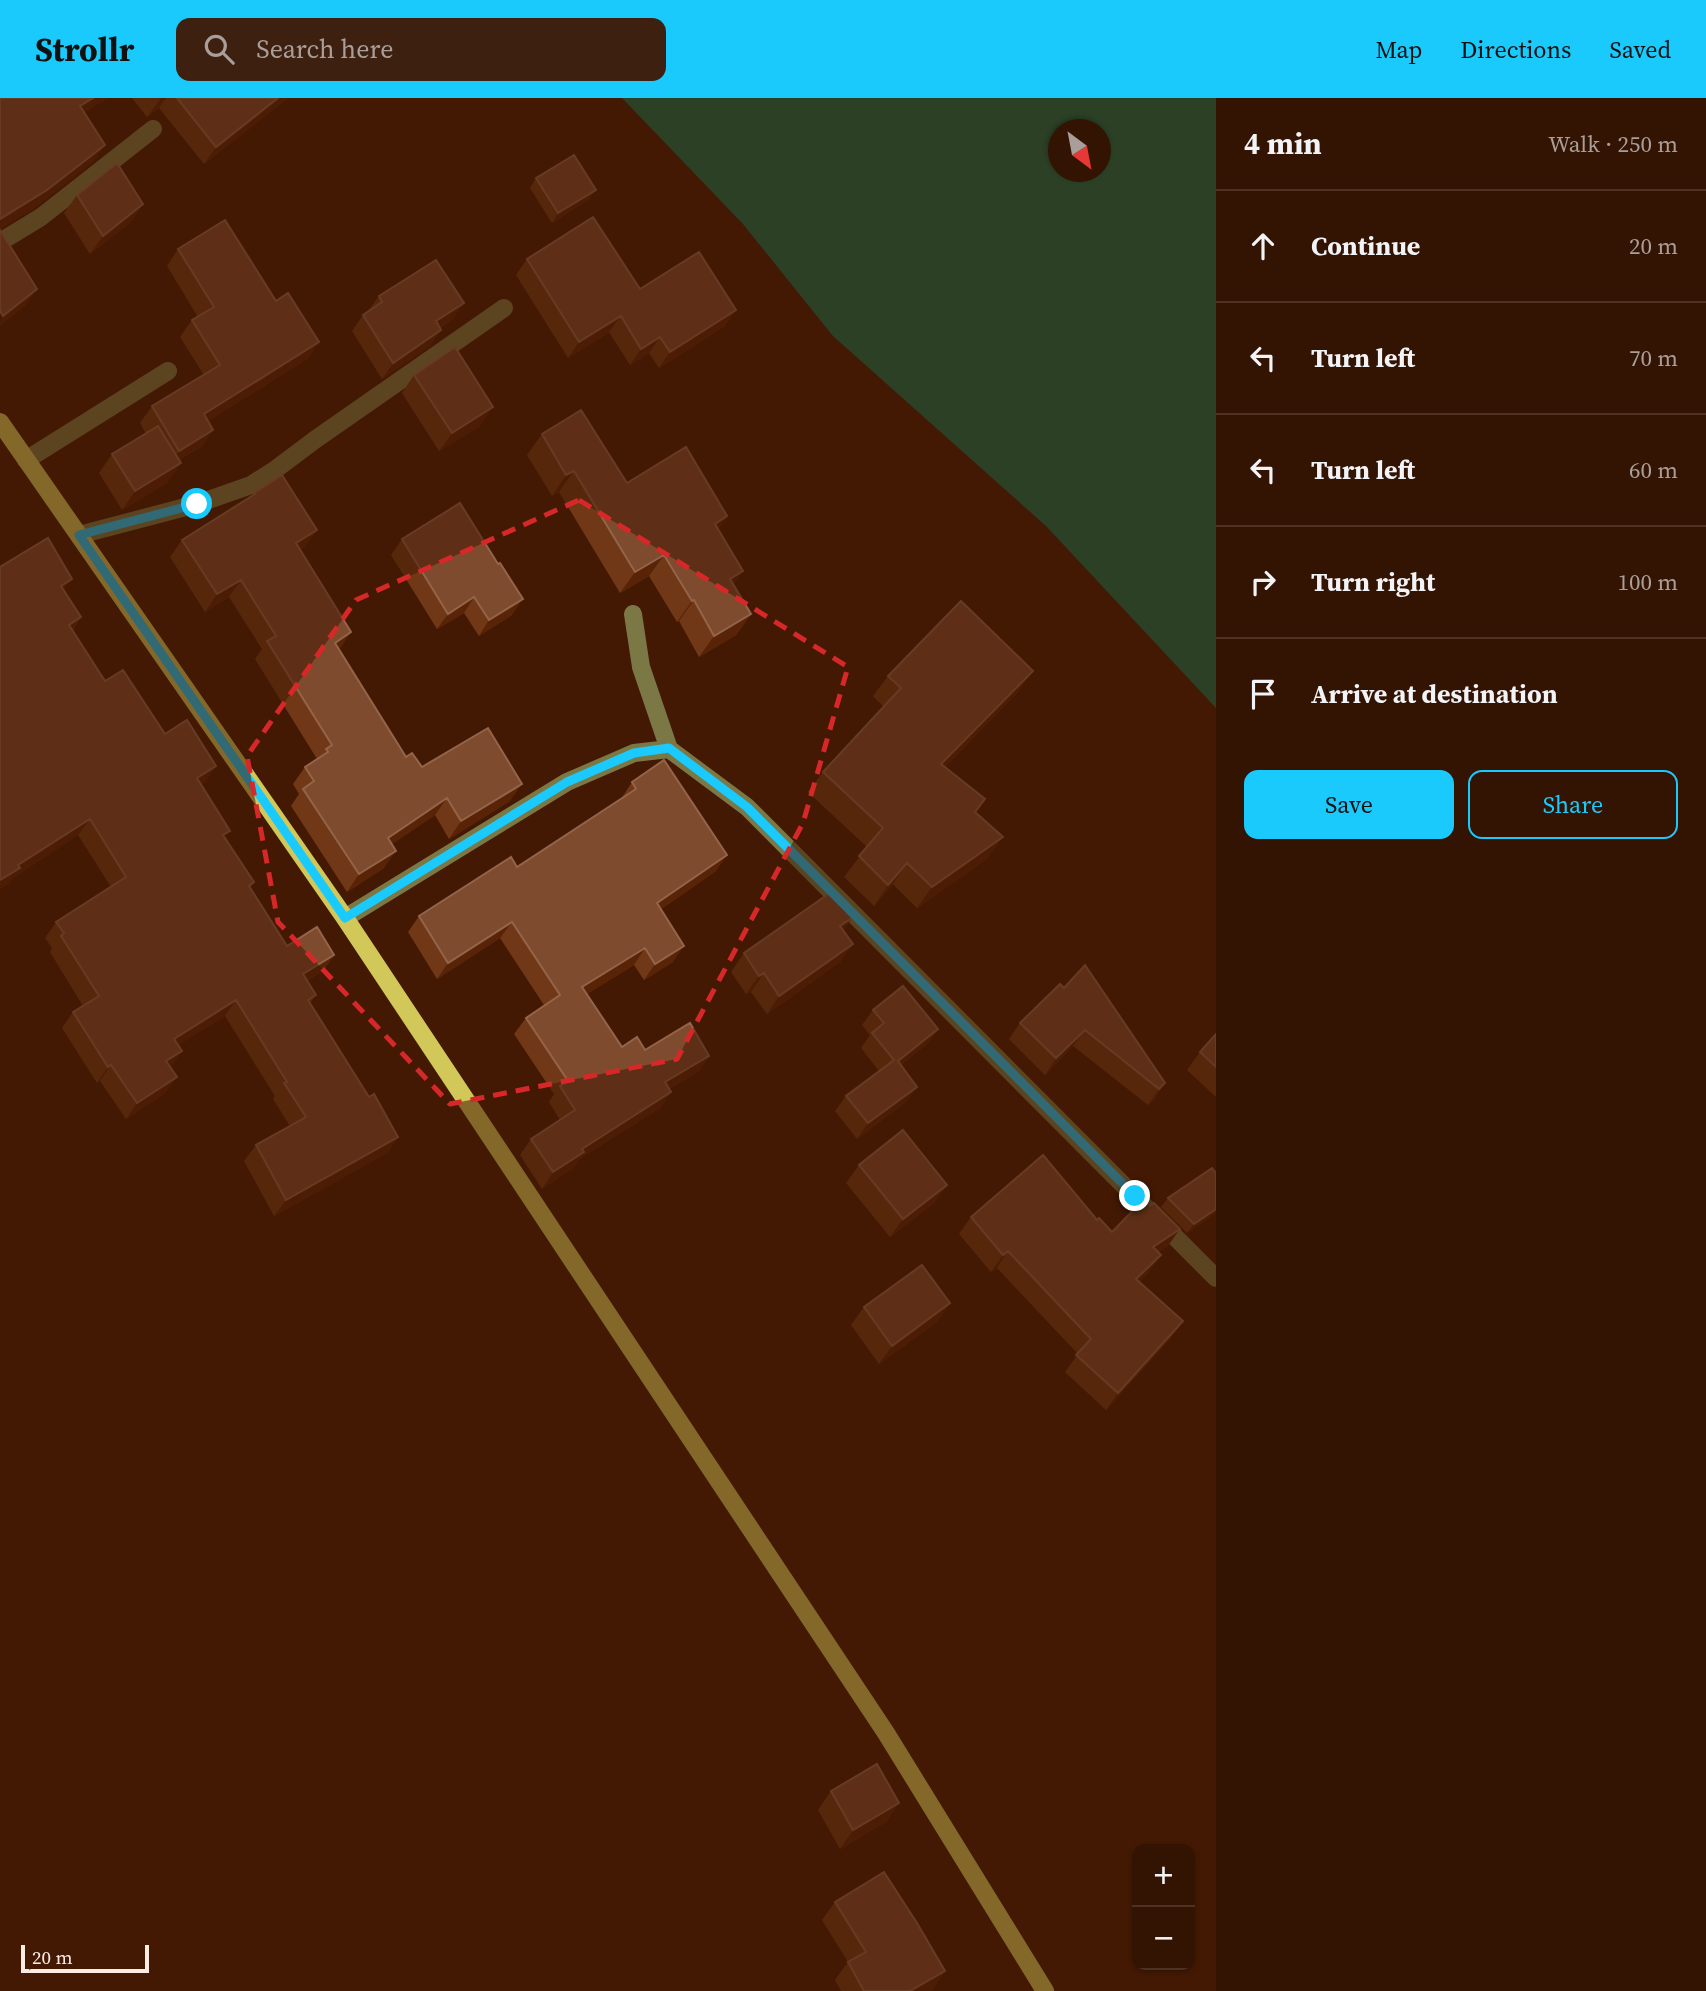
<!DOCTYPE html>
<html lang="en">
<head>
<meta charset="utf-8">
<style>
	:root { --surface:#331302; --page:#3e2011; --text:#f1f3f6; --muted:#a99e99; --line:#4e3224; --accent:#1bcafc }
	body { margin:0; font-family:"Source Serif 4",serif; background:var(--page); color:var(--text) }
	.controls { position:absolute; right:21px; bottom:21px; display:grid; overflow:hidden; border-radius:14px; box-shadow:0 2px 5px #0004 }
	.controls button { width:63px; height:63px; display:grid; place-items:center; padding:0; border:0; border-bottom:2px solid var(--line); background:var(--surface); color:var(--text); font:35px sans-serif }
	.compass { position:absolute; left:1048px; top:21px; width:63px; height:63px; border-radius:50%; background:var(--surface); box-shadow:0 2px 5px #0004; rotate:148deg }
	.scale { position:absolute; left:21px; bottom:18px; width:128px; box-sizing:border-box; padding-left:7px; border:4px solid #fbebe5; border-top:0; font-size:19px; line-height:24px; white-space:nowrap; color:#fbebe5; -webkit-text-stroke:5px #441903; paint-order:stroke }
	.stop { position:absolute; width:21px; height:21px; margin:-16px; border:5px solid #1bcafc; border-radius:50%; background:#fff }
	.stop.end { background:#1bcafc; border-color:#fff; box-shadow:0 2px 7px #0008 }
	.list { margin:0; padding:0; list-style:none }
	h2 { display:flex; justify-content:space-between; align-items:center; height:91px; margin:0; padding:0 28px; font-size:30px }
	h2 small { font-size:23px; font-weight:400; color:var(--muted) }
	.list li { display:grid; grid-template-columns:46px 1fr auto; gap:21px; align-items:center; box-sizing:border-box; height:112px; padding:0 28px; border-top:2px solid var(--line) }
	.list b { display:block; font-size:26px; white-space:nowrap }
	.list em { font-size:23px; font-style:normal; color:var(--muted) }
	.actions { display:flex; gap:14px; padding:21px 28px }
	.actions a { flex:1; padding:16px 0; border:2px solid var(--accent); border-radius:14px; text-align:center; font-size:24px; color:var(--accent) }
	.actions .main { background:var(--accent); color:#111 }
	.icon { flex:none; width:38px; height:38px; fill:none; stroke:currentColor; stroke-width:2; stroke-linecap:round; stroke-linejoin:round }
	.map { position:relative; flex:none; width:1216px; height:1893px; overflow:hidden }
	header { display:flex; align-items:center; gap:42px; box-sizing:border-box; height:98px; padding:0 35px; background:var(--accent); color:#111 }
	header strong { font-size:33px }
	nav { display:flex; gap:38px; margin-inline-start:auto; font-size:24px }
	.search { width:490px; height:63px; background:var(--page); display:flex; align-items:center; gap:18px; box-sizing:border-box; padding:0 24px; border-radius:14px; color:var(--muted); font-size:26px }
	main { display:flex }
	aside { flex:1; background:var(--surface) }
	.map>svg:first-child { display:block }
</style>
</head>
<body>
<header>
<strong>Strollr</strong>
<div class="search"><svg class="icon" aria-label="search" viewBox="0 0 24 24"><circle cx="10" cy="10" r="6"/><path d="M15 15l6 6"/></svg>Search here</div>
<nav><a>Map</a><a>Directions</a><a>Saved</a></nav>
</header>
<main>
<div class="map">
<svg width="1216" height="1893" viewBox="0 0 1216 1893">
	<rect width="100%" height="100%" fill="#441903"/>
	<!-- water -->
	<path fill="#117051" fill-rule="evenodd" d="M622,0H1216V610L1046,428L833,238L743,126ZM1058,32H1100V74H1058Z"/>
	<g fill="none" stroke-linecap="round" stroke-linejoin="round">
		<!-- minor -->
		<path stroke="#7c7846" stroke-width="18" d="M0,144L41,119L153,31
			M26,362L168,273
			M79,437L197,406L251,387L276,371L316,341L504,210
			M633,516L641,569L669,651L747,709L1216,1180
			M345,820L567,684L634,655L669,651"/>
		<!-- major -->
		<path stroke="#d1c859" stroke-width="18" d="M0,324L345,820L886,1635L1045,1893"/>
	</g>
	<!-- wall -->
	<path fill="#703817" d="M132,0H288L204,66L159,10L147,19Z
		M536,80L596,92L589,101L552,125L530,90Z
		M77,97L143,106L130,125L90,156L64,115Z
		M178,151L276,203L319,244L307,261L208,323L213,332L201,349L179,362L168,384L122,412L99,375L112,356L146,336L140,325L152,308L204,277L180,239L192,222L198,219L167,168Z
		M527,161L640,191L725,228L659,270L649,255L630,267L609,234L568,260L516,177Z
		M379,198L453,221L440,230L430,248L382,281L352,233L363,217L368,213Z
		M414,277L480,328L439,353L402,295Z
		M542,336L627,385L727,418L718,431L743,473L733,487L751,516L736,537L699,559L679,523L677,524L649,478L620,495L559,394L552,398L527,357Z
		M254,395L305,449L300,452L339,552L406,659L422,669L510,703L449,741L435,717L392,746L384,770L347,794L291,708L299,696L293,686L305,669L317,661L255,561L262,551L229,499L205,514L170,459L182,442L251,399Z
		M402,441L498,466L512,517L479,538L464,515L437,531L391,457Z
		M64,492L81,519L73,532L105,583L165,636L216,668L205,684L201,686L225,740L254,784L250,790L287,848L334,857L323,873L307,883L316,897L310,905L369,999L398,1039L387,1055L274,1118L244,1063L256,1047L290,1028L273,1001L275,998L225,918L178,947L170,969L177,979L165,995L126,1021L100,983L97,985L62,930L73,914L83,908L50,854L52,850L45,840L56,824L111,789L78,737L13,780L9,786Z
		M888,578L1018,594L945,669L985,701L976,714L988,760L917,810L893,786L874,808L844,779L867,749L808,694L823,674L884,609L873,598Z
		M632,684L716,773L661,811L673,864L644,882L634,867L587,896L622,949L645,952L709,958L698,974L669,991L671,994L660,1010L579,1061L573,1070L542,1091L520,1057L531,1041L560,1022L549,1004L554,996L514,936L526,920L544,907L500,840L437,881L408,834L419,818L517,769L621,701Z
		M852,820L843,833L853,846L840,864L767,916L751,894L746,896L731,874L744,855Z
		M1060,886L1165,985L1154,1002L1148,1007L1073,948L1045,977L1009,941L1020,925Z
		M873,912L938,931L927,946L901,967L906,1004L857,1041L835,1013L846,998L879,973L861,950L870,937L862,927Z
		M1216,936V999L1187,972L1200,954Z
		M859,1067L947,1087L934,1105L890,1139L846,1085Z
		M1168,1100L1216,1115L1187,1135L1161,1109Z
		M971,1119L1097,1122L1112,1134L1168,1148L1158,1154L1149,1174L1139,1184L1171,1240L1106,1312L1065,1274L1078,1256L997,1170L991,1174L959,1136Z
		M950,1205L937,1224L879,1266L851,1227L864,1209Z
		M831,1693L899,1705L886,1724L840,1751L818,1712Z
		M835,1804L945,1873L932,1892L929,1893H841L835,1882L848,1864L822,1822Z"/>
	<!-- shaded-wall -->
	<path fill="#582306" d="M93,0H108L68,25L80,8Z
		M161,0H166L159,10L147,19Z
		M278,0H288L204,66L216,49Z
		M105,47L93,64L35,110L0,131V121Z
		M596,92L589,101L552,125L558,115Z
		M143,106L130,125L90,156L103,138Z
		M37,191L25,208L0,228V222L3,218Z
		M464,205L453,221L425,239L436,223Z
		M736,212L725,228L659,270L670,254Z
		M621,218L609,234L568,260L579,244Z
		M441,232L430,248L382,281L393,265Z
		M660,239L649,255L630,267L641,251Z
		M319,244L307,261L192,333L204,316Z
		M493,309L480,328L439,353L452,335Z
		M213,332L201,349L167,370L179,353Z
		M181,365L168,384L122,412L135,393Z
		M574,373L559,394L552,398L566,377Z
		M727,418L713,439L715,426Z
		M317,432L305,449L283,462L296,445Z
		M664,457L649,478L620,495L635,474Z
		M743,473L728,494L730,481Z
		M72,481L60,497L61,488Z
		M241,482L229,499L205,514L217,496Z
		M474,499L464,515L437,531L448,516Z
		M523,501L512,517L479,538L489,522Z
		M694,502L679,523L677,524L692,503Z
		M751,516L736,537L699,559L714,538Z
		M81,519L70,535L69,527Z
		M351,534L339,552L335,545Z
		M1033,573L1018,594L927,687L941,666Z
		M216,668L205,684L186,696L197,680Z
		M522,686L510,703L449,741L461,723Z
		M447,700L435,717L376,757L388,740Z
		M90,721L78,737L13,780L9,786L0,791V782L18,767Z
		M1003,739L988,760L917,810L932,789Z
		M396,753L384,770L347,794L359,776Z
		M727,757L716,773L646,821L657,805Z
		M907,765L893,786L874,808L888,787Z
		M852,820L839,838L840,828Z
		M512,824L500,840L437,881L448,865Z
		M853,846L840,864L767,916L779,898Z
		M684,848L673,864L644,882L655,866Z
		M645,850L634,867L571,906L582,889Z
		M334,857L323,873L291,892L303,876Z
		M764,875L751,894L746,896L759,878Z
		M236,902L225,918L163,957L174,941Z
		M938,931L927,946L888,978L898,963Z
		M1085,932L1073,948L1045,977L1056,960Z
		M182,953L171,969L166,963Z
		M709,958L698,974L654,1001L665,984Z
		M111,967L100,983L97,985L108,969Z
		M177,979L165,995L126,1021L137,1005Z
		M1165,985L1154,1002L1148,1007L1159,991Z
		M917,989L906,1004L857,1041L868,1025Z
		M671,994L660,1010L579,1061L573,1070L542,1091L553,1074L582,1051Z
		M398,1039L387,1055L274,1118L286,1102Z
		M947,1087L934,1105L890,1139L903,1121Z
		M1216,1111V1115L1187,1135L1194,1126Z
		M1180,1131L1168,1148L1142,1166L1153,1149Z
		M1008,1153L997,1170L991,1174L1003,1157Z
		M1161,1157L1149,1174L1124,1198L1136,1181Z
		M950,1205L937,1224L879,1266L892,1248Z
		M1183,1223L1171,1240L1106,1312L1118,1295Z
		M899,1705L886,1724L840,1751L853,1732Z
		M945,1873L932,1892L929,1893H910Z"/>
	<!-- building -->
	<path fill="#7f4b2e" stroke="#93644a" stroke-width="2" d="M0,0H93L80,8L105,47L47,92L0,121Z
		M177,0H278L216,49Z
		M574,57L596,92L558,115L536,80Z
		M117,65L143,106L103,138L77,97Z
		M593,119L640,191L699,154L736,212L670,254L660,239L641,251L621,218L579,244L527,161Z
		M225,122L276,203L288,195L319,244L204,316L213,332L179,353L152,308L220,267L192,222L214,209L178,151Z
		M0,132L37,191L3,218L0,213Z
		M436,162L464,205L436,223L441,232L393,265L363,217L382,204L379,198Z
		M455,249L493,309L452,335L414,277Z
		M581,312L627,385L686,349L727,418L715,426L743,473L730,481L751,516L714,538L694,502L692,503L664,457L635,474L574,373L566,377L542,336Z
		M158,328L181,365L135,393L112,356Z
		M282,377L317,432L296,445L351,534L335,545L406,659L412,655L422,669L488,630L522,686L461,723L447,700L388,740L396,753L359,776L303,691L314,683L305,669L328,654L326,651L332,647L267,543L276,538L241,482L217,496L182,442L255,396L254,395Z
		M460,405L498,466L500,465L523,501L489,522L474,499L448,516L402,441Z
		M48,440L72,481L61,488L81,519L69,527L105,583L123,572L165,636L187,622L216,668L197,680L230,733L223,737L254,784L249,788L287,848L317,829L334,857L303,876L316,897L308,902L369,999L374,996L398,1039L286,1102L256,1047L306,1019L284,985L287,984L236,902L174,941L182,953L166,963L177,979L137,1005L111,967L108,969L73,914L99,898L61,838L64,835L56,824L126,779L90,721L18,767L20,770L0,782V469Z
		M961,503L1033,573L941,666L985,701L975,714L1003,739L932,789L907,765L888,787L859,758L883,730L823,674L901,590L888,578Z
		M664,662L727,757L657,805L684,848L655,866L645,850L582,889L622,949L637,939L645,952L690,925L709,958L665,984L671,994L582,1051L584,1054L553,1074L531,1041L575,1012L560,988L568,983L526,920L560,897L512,824L448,865L419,818L511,759L517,769L636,691L632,684Z
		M831,794L852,820L840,828L853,846L779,898L764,875L759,878L744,855Z
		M1085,867L1165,985L1159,991L1085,932L1056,960L1020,925L1060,886L1064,890Z
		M903,888L938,931L898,963L917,989L868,1025L846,998L894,962L872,935L884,925L873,912Z
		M1216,936V969L1200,954Z
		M903,1032L947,1087L903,1121L859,1067Z
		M1043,1057L1097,1122L1099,1120L1112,1134L1143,1102L1150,1108L1154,1105L1180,1131L1153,1149L1161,1157L1136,1181L1183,1223L1118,1295L1076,1257L1091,1241L1008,1153L1003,1157L971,1119Z
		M1212,1070L1216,1075V1111L1194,1126L1168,1100Z
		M922,1167L950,1205L892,1248L864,1209Z
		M877,1666L899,1705L853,1732L831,1693Z
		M884,1774L917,1825L945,1873L910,1893H864L848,1864L866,1854L835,1804Z"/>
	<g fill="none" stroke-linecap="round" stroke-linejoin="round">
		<!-- route -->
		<path stroke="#1bcafc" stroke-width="9" d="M197,406L79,437L345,820L567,684L634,655L669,650L747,709L1135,1098"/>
	</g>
	<!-- marked area -->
	<path d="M0 0H1216V1893H0ZM579,402L848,569L803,725L677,961L450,1006L278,824L247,658L356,502Z" fill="#441903" fill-opacity=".55" fill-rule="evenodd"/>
	<path fill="none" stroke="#d62828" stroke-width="5" stroke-dasharray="14 9" stroke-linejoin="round" d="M579,402L848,569L803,725L677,961L450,1006L278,824L247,658L356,502Z"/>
</svg>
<div class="controls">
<button>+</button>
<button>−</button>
</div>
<svg class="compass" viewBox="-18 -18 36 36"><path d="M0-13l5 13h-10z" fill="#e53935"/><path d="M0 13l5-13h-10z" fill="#a99e99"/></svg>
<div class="scale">20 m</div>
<div class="stop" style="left:197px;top:406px"></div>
<div class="stop end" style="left:1135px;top:1098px"></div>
</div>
<aside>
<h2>4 min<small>Walk · 250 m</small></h2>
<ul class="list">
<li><svg class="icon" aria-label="ahead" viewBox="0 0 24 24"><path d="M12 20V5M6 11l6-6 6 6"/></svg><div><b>Continue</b></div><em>20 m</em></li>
<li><svg class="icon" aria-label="left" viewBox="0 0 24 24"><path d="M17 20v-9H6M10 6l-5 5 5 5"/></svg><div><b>Turn left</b></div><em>70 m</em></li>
<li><svg class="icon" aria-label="left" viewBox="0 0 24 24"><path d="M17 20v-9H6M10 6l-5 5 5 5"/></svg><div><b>Turn left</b></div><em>60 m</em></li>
<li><svg class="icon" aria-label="right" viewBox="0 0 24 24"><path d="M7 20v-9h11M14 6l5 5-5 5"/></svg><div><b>Turn right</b></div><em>100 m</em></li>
<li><svg class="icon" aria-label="arrive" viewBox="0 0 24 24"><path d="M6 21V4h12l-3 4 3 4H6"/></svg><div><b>Arrive at destination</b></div></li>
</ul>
<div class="actions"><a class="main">Save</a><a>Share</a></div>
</aside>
</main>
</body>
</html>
